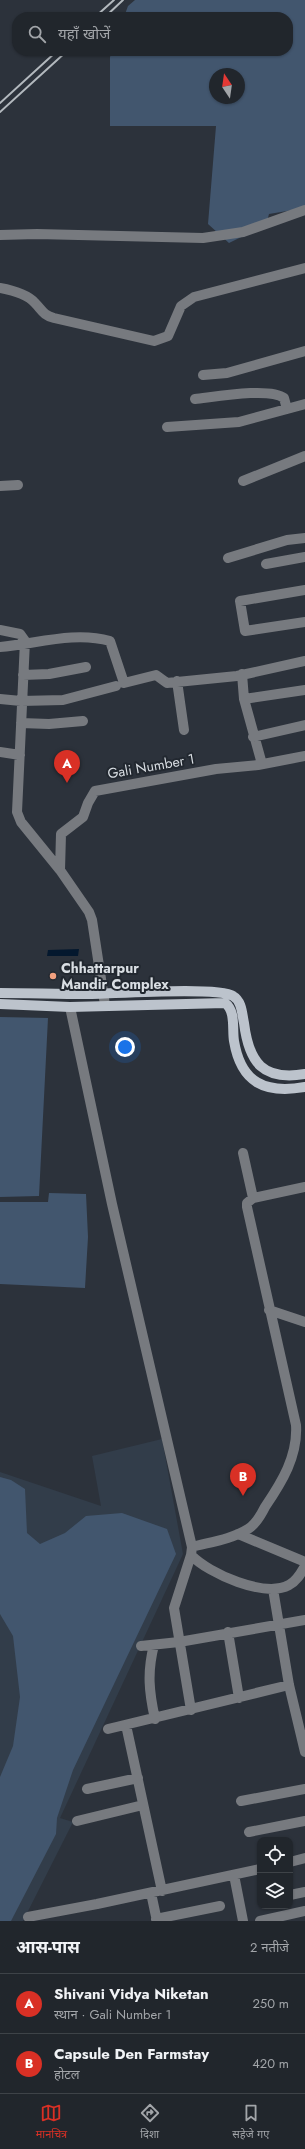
<!DOCTYPE html>
<html lang="hi">
<head>
<meta charset="utf-8">
<style>
	:root { --surface:#21262c; --page:#292e34; --text:#f1f3f6; --muted:#a2a5a9; --line:#3e4348; --accent:#d93025 }
	body { margin:0; font-family:Jost,"Noto Sans Devanagari",sans-serif; background:var(--page); color:var(--text) }
	.controls { position:absolute; right:12px; bottom:12px; display:grid; overflow:hidden; border-radius:8px; box-shadow:0 1px 3px #0004 }
	.controls button { width:36px; height:36px; display:grid; place-items:center; padding:0; border:0; border-bottom:1px solid var(--line); background:var(--surface); color:var(--text); font:20px sans-serif }
	.compass { position:absolute; left:209px; top:68px; width:36px; height:36px; border-radius:50%; background:var(--surface); box-shadow:0 1px 3px #0004; rotate:347deg }
	.you { position:absolute; left:125px; top:1047px; width:14px; height:14px; margin:-10px; border:3px solid #fff; border-radius:50%; background:#1a73e8; box-shadow:0 0 0 6px #1a73e833 }
	.badge { display:grid; place-items:center; width:26px; height:26px; border-radius:50%; background:var(--accent); color:#fff; font-size:13px; font-weight:700 }
	.pin { position:absolute; translate:-50% -33px; filter:drop-shadow(0 1px 2px #0008) }
	.pin::after { content:''; position:absolute; top:21px; width:14px; height:12px; background:inherit; clip-path:polygon(0 0,100% 0,50% 100%) }
	.list { margin:0; padding:0; list-style:none }
	h2 { display:flex; justify-content:space-between; align-items:center; height:52px; margin:0; padding:0 16px; font-size:17px }
	h2 small { font-size:13px; font-weight:400; color:var(--muted) }
	.list li { display:grid; grid-template-columns:26px 1fr auto; gap:12px; align-items:center; box-sizing:border-box; height:60px; padding:0 16px; border-top:1px solid var(--line) }
	.list b { display:block; font-size:15px; white-space:nowrap }
	.list p { margin:0; font-size:13px; white-space:nowrap; color:var(--muted) }
	.list em { font-size:13px; font-style:normal; color:var(--muted) }
	.icon { flex:none; width:22px; height:22px; fill:none; stroke:currentColor; stroke-width:2; stroke-linecap:round; stroke-linejoin:round }
	.map { position:relative; flex:none; width:305px; height:1921px; overflow:hidden }
	.search { position:absolute; background:var(--surface); box-shadow:0 1px 3px #0004; left:12px; right:12px; top:12px; height:44px; display:flex; align-items:center; gap:10px; box-sizing:border-box; padding:0 14px; border-radius:16px; color:var(--muted); font-size:15px }
	.sheet { height:172px; background:var(--surface) }
	nav { display:flex; justify-content:space-around; align-items:center; box-sizing:border-box; height:56px; border-top:1px solid var(--line); background:var(--surface); font-size:11px; color:var(--muted) }
	nav a { display:grid; justify-items:center; gap:2px }
	nav .on { color:var(--accent) }
	.map>svg:first-child { display:block }
</style>
</head>
<body>
<div class="map">
<svg width="305" height="1921" viewBox="0 0 305 1921">
	<rect width="100%" height="100%" fill="#2c323b"/>
	<!-- built -->
	<path fill="#323d4a" d="M162,1439L183,1554L60,1818L73,1822L23,1921H0V1472L101,1506L92,1456Z"/>
	<!-- green -->
	<path fill="#42566e" fill-rule="evenodd" d="M135,0H305V208L269,214L266,225L229,243L208,224L216,126H110V57L112,51H288V17H124L128,6ZM215,74H239V98H215Z
		M0,1017L48,1018L39,1196L0,1197Z
		M49,1193L86,1194L88,1237L85,1288L0,1284V1202H48Z
		M0,1477L11,1480L25,1489L27,1533L40,1544L65,1533L86,1516L122,1513L167,1529L176,1554L73,1770L57,1818L56,1834L11,1921H0V1777L13,1746L20,1697L13,1636L0,1614Z"/>
	<!-- water -->
	<path fill="#04182e" d="M79,949L78,956H47L48,950Z"/>
	<g fill="none" stroke-linecap="round" stroke-linejoin="round">
		<!-- minor -->
		<path stroke="#777a7f" stroke-width="10" d="M0,235L37,234L203,238L243,232L305,210
			M0,288C11,290 27,294 35,303C42,310 43,315 54,318L154,341L168,336L181,306L194,297L305,268
			M203,375L227,373L305,351
			M195,399C214,397 270,387 284,398L287,409
			M167,427L239,422L305,404
			M243,481L305,456
			M0,486L18,485
			M228,558L287,540L305,538
			M266,564L305,557
			M305,590L240,601L245,631L305,622
			M0,630L20,634L25,641L17,812L21,822L60,870L89,912L92,920L105,1005
			M0,647C36,644 74,631 110,641L124,683L156,675L167,683L237,676L305,661
			M242,674L244,699L262,764
			M23,675L49,674L86,667
			M177,681L184,730
			M0,699L21,701L63,700L116,686
			M244,699L305,690
			M21,723L49,724L83,721
			M253,737L305,725
			M0,752L20,755
			M60,870L61,834L83,817L88,803L95,791L216,769L258,765L305,756
			M70,1007L112,1204L192,1547L191,1555C209,1574 265,1598 289,1585C297,1581 301,1573 305,1566
			M243,1153L253,1198
			M269,1310L305,1322
			M238,1534L305,1562
			M192,1547C211,1542 232,1539 248,1529C256,1524 261,1515 265,1507C282,1482 298,1456 296,1425L247,1207V1203L253,1198L305,1187
			M191,1555L174,1608L191,1710
			M273,1589L289,1685L305,1752
			M228,1632L239,1698
			M154,1645C147,1672 149,1692 155,1719
			M141,1646L179,1642L305,1620
			M126,1725L162,1891
			M108,1729L289,1685
			M87,1789L138,1778
			M241,1801L305,1789
			M77,1821L143,1805
			M249,1832L305,1821
			M290,1862L305,1858
			M234,1875L243,1921
			M151,1893L157,1921
			M290,1895L305,1892
			M28,1917L97,1904L260,1869
			M156,1919L220,1906
			M260,1921L305,1911"/>
		<!-- major -->
		<path stroke="#bcc3cc" stroke-width="10" d="M0,993C28,993 57,994 85,994C110,994 218,986 233,996C242,1001 242,1014 244,1023C249,1063 263,1081 305,1074
			M0,1004L70,1007L225,1003C236,1011 232,1029 234,1041C241,1083 265,1094 305,1087"/>
		<!-- rail -->
		<path stroke="#b3b9be" stroke-width="2" d="M95,17L114,0
			M105,17L123,0
			M0,103L57,51
			M0,112L67,51"/>
	</g>
	<!-- markers -->
	<circle fill="#f2a07f" stroke="#222830" stroke-width="1.5" cx="53" cy="976" r="4"/>
	<g text-anchor="middle" dominant-baseline="central" stroke-width="4" stroke-linejoin="round" paint-order="stroke">
		<!-- street labels -->
		<g font-size="14" fill="#d9dee3" stroke="#222830">
			<text transform="translate(151 766) rotate(-10)">Gali Number 1</text>
		</g>
		<!-- poi labels -->
		<g font-size="14" font-weight="bold" fill="#d9dee3" stroke="#222830" text-anchor="start">
			<text x="61" y="968">Chhattarpur<tspan x="61" dy="16">Mandir Complex</tspan></text>
		</g>
	</g>
</svg>
<div class="controls">
<button><svg class="icon" aria-label="locate" viewBox="0 0 24 24"><circle cx="12" cy="12" r="6"/><path d="M12 2v4M12 18v4M2 12h4M18 12h4"/></svg></button>
<button><svg class="icon" aria-label="layers" viewBox="0 0 24 24"><path d="M12 4l9 5-9 5-9-5zM3 14l9 5 9-5"/></svg></button>
</div>
<svg class="compass" viewBox="-18 -18 36 36"><path d="M0-13l5 13h-10z" fill="#e53935"/><path d="M0 13l5-13h-10z" fill="#a2a5a9"/></svg>
<div class="you"></div>
<div class="pin badge" style="left:67px;top:783px">A</div>
<div class="pin badge" style="left:243px;top:1496px">B</div>
<div class="search"><svg class="icon" aria-label="search" viewBox="0 0 24 24"><circle cx="10" cy="10" r="6"/><path d="M15 15l6 6"/></svg>यहाँ खोजें</div>
</div>
<section class="sheet">
<h2>आस-पास<small>2 नतीजे</small></h2>
<ul class="list">
<li><span class="badge">A</span><div><b>Shivani Vidya Niketan</b><p>स्थान · Gali Number 1</p></div><em>250 m</em></li>
<li><span class="badge">B</span><div><b>Capsule Den Farmstay</b><p>होटल</p></div><em>420 m</em></li>
</ul>
</section>
<nav>
<a class="on"><svg class="icon" aria-label="map" viewBox="0 0 24 24"><path d="M3 6l6-2 6 2 6-2v14l-6 2-6-2-6 2zM9 4v14M15 6v14"/></svg>मानचित्र</a>
<a><svg class="icon" aria-label="directions" viewBox="0 0 24 24"><path d="M12 3l9 9-9 9-9-9zM9 14v-3h6M13 9l2 2-2 2"/></svg>दिशा</a>
<a><svg class="icon" aria-label="saved" viewBox="0 0 24 24"><path d="M7 4h10v16l-5-4-5 4z"/></svg>सहेजे गए</a>
</nav>
</body>
</html>
